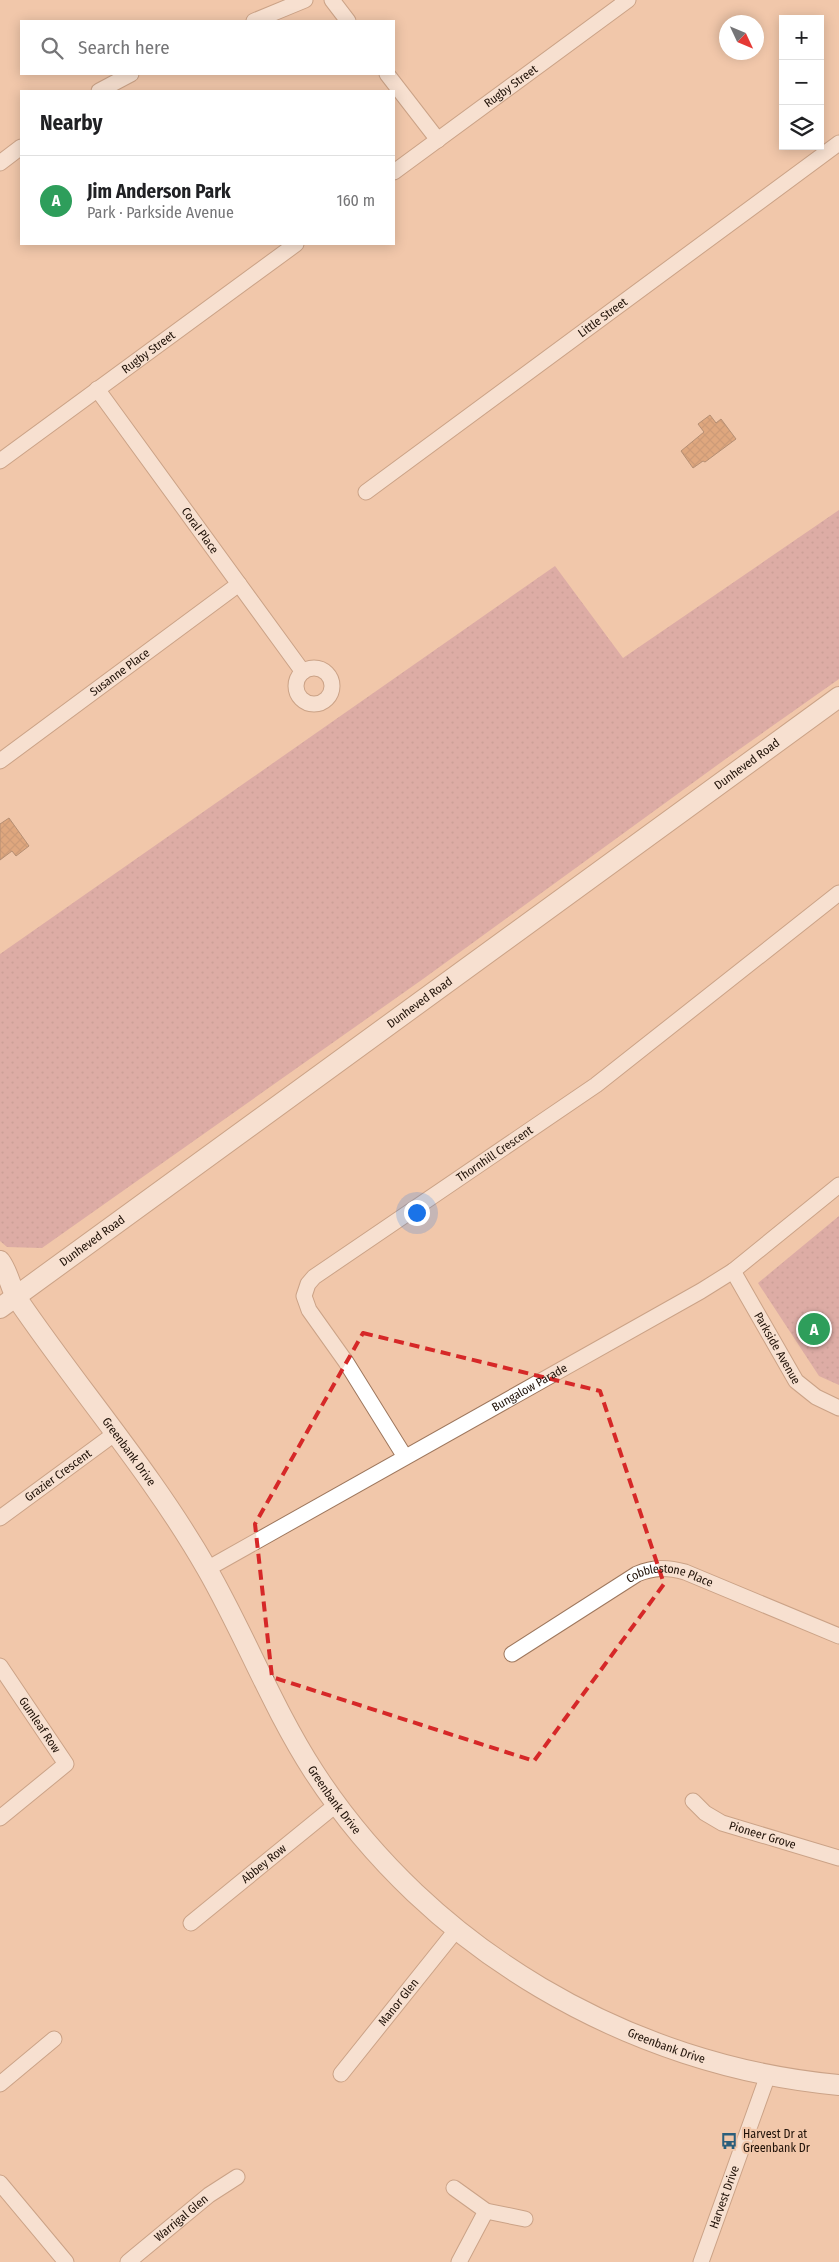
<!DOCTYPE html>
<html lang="en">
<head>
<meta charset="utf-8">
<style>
	:root { --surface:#fff; --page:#f2f2f2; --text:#202124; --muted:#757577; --line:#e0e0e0; --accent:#2b5e7b }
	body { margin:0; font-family:"Fira Sans Condensed",sans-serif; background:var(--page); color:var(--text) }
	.controls { position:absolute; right:15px; top:15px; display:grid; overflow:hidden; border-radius:0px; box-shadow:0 2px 12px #0003 }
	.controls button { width:45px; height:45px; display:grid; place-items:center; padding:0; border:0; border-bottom:1px solid var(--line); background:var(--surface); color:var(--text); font:25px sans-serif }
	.compass { position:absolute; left:719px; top:15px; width:45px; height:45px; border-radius:50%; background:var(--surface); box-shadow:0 2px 12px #0003; rotate:134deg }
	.you { position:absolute; left:416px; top:1212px; width:18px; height:18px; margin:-12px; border:4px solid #fff; border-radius:50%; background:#1a73e8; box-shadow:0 0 0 8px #1a73e833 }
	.badge { display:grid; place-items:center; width:32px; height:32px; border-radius:50%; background:var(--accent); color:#fff; font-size:16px; font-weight:700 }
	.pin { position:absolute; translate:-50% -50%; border:2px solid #fff; box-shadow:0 1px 5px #0006 }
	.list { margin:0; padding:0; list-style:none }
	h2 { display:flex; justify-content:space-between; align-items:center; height:65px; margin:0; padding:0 20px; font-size:21px }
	h2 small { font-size:16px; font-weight:400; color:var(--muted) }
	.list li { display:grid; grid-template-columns:32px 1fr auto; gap:15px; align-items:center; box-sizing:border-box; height:90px; padding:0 20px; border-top:1px solid var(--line) }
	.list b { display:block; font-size:19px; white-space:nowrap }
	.list p { margin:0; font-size:16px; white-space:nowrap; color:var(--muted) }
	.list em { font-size:16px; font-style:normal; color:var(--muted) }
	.icon { flex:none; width:28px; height:28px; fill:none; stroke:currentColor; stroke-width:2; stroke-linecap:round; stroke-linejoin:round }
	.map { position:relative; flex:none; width:839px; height:2262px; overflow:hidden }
	.search { position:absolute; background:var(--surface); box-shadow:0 2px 12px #0003; left:20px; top:20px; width:375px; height:55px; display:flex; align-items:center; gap:12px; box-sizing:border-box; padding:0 18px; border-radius:0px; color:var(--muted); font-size:19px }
	.panel { position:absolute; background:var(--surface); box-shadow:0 2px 12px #0003; left:20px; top:90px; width:375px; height:155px; border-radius:0px }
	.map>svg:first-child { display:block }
</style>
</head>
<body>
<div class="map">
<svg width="839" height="2262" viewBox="0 0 839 2262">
	<defs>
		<pattern id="grass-dots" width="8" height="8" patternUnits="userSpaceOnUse" patternTransform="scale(1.25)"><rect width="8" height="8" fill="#c58ca1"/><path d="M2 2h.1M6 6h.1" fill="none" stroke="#a07181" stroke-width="1.8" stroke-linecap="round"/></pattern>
		<pattern id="building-cross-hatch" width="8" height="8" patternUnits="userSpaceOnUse" patternTransform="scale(1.25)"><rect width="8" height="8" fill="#c9804a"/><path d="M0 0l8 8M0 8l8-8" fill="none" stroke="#a3673c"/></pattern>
	</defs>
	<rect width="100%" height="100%" fill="#f1c7aa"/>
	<!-- grass -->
	<path fill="url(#grass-dots)" d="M839,510V679L727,758L423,979L42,1248L7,1247L0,1241V954L555,566L623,658Z
		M839,1216V1385L819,1376L758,1283Z"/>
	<!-- building -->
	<path fill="url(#building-cross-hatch)" stroke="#6d4a30" d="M710,415L716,423L721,419L736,439L705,462L703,461L693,468L681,451L704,432L698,424Z
		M9,818L29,846L16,856L12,851L0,860V824Z"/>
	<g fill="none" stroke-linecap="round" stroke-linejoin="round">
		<!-- street casing -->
		<g stroke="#9e775d" stroke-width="17">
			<g id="street">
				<path d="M332,0L348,21"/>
				<path d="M254,21L305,0"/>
				<path d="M387,74L438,140"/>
				<path d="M99,91L131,74"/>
				<path d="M0,163L21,147"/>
				<path id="s1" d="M394,172L628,0"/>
				<path id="s2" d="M97,389L303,672"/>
				<path id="s3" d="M0,461L296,244"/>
				<path id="s4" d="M366,492L839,143"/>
				<circle cx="314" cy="686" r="18"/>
				<path id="s5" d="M0,761L239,584"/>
				<path id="s6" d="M733,1271L796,1381L816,1397L839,1408"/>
				<path id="s7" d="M405,1457L346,1362L309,1310L304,1296L308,1284L314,1277L596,1085L839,893"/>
				<path id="s8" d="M0,1518L117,1432"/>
				<path id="s9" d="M207,1569L701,1291L733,1271L839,1185"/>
				<path id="s10" d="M512,1654L637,1574C654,1567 667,1567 685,1572L839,1636"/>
				<path id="s11" d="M0,1666L66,1764L0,1818"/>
				<path id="s12" d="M693,1801L705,1813L722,1823L839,1858"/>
				<path id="s13" d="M191,1923L337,1804"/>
				<path id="s14" d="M341,2074L457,1929"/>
				<path d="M0,2084L54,2039"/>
				<path d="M0,2183L66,2262"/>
				<path d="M454,2188L486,2211L525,2219"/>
				<path id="s15" d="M128,2262L209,2195L237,2177"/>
				<path d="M459,2262L486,2211"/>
				<path id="s16" d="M701,2262L768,2075"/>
			</g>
		</g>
		<!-- secondary casing -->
		<g stroke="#9e775d" stroke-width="22">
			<g id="secondary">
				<path id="s17" d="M0,1261C9,1273 10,1288 18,1300C80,1391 152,1473 207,1569C245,1635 272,1707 314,1772C429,1949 629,2066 839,2085"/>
				<path id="s18" d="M0,1308L839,697"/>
			</g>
		</g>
		<!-- street -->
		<use href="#street" stroke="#fff" stroke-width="15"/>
		<!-- secondary -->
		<use href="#secondary" stroke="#fff" stroke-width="20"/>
	</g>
	<!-- marked area -->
	<path d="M0 0H839V2262H0ZM363,1333L600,1391L664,1584L534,1761L272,1677L255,1524Z" fill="#f1c7aa" fill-opacity=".55" fill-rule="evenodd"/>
	<path fill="none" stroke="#d62828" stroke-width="4" stroke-dasharray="10 6" stroke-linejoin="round" d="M363,1333L600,1391L664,1584L534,1761L272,1677L255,1524Z"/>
	<!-- icons -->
	<defs>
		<g id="bus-bare" transform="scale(1.35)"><path d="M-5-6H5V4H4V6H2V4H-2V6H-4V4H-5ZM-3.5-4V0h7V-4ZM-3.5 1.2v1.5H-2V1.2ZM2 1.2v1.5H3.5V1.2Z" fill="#2b5e7b" stroke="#f1c7aa" stroke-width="2.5" paint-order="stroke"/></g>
	</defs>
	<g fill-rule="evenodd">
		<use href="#bus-bare" x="729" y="2141"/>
	</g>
	<g text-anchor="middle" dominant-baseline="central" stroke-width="4.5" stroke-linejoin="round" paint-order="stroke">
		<!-- street labels -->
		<g font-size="12" fill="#201208" stroke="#f1c7aa">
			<text stroke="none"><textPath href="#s1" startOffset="145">Rugby Street</textPath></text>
			<text stroke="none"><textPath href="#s4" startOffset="294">Little Street</textPath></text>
			<text stroke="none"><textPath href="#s3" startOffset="184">Rugby Street</textPath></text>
			<text stroke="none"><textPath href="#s2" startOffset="175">Coral Place</textPath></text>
			<text stroke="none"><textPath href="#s5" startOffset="149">Susanne Place</textPath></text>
			<text stroke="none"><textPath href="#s18" startOffset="924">Dunheved Road</textPath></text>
			<text stroke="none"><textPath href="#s18" startOffset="519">Dunheved Road</textPath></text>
			<text stroke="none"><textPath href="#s7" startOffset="431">Thornhill Crescent</textPath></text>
			<text stroke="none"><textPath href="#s18" startOffset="114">Dunheved Road</textPath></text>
			<text stroke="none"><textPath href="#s6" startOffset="89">Parkside Avenue</textPath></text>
			<text stroke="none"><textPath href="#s9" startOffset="370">Bungalow Parade</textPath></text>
			<text stroke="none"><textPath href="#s17" startOffset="231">Greenbank Drive</textPath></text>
			<text stroke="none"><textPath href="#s8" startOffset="72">Grazier Crescent</textPath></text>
			<text stroke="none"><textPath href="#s10" startOffset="182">Cobblestone Place</textPath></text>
			<text stroke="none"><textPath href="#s11" startOffset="71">Gumleaf Row</textPath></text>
			<text stroke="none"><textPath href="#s17" startOffset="636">Greenbank Drive</textPath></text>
			<text stroke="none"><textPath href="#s12" startOffset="79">Pioneer Grove</textPath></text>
			<text stroke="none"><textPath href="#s13" startOffset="94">Abbey Row</textPath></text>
			<text stroke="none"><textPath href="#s14" startOffset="92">Manor Glen</textPath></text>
			<text stroke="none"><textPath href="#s17" startOffset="1056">Greenbank Drive</textPath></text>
			<text stroke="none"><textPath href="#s16" startOffset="69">Harvest Drive</textPath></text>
			<text stroke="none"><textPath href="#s15" startOffset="69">Warrigal Glen</textPath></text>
		</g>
		<!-- poi labels -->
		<g font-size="12" fill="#201208" stroke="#f1c7aa" text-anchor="start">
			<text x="743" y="2134">Harvest Dr at<tspan x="743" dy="14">Greenbank Dr</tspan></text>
		</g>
	</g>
</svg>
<div class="controls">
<button>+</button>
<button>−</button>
<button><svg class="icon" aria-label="layers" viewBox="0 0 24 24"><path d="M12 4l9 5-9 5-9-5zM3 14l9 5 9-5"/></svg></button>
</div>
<svg class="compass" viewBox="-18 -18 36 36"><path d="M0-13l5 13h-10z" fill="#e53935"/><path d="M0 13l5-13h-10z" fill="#757577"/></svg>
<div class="you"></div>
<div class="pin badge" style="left:814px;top:1329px;background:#2e9e5b">A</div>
<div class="search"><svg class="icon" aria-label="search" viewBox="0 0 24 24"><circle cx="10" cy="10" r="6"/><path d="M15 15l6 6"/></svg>Search here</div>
<section class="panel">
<h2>Nearby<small></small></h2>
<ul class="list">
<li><span class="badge" style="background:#2e9e5b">A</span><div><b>Jim Anderson Park</b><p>Park · Parkside Avenue</p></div><em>160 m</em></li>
</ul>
</section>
</div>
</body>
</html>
